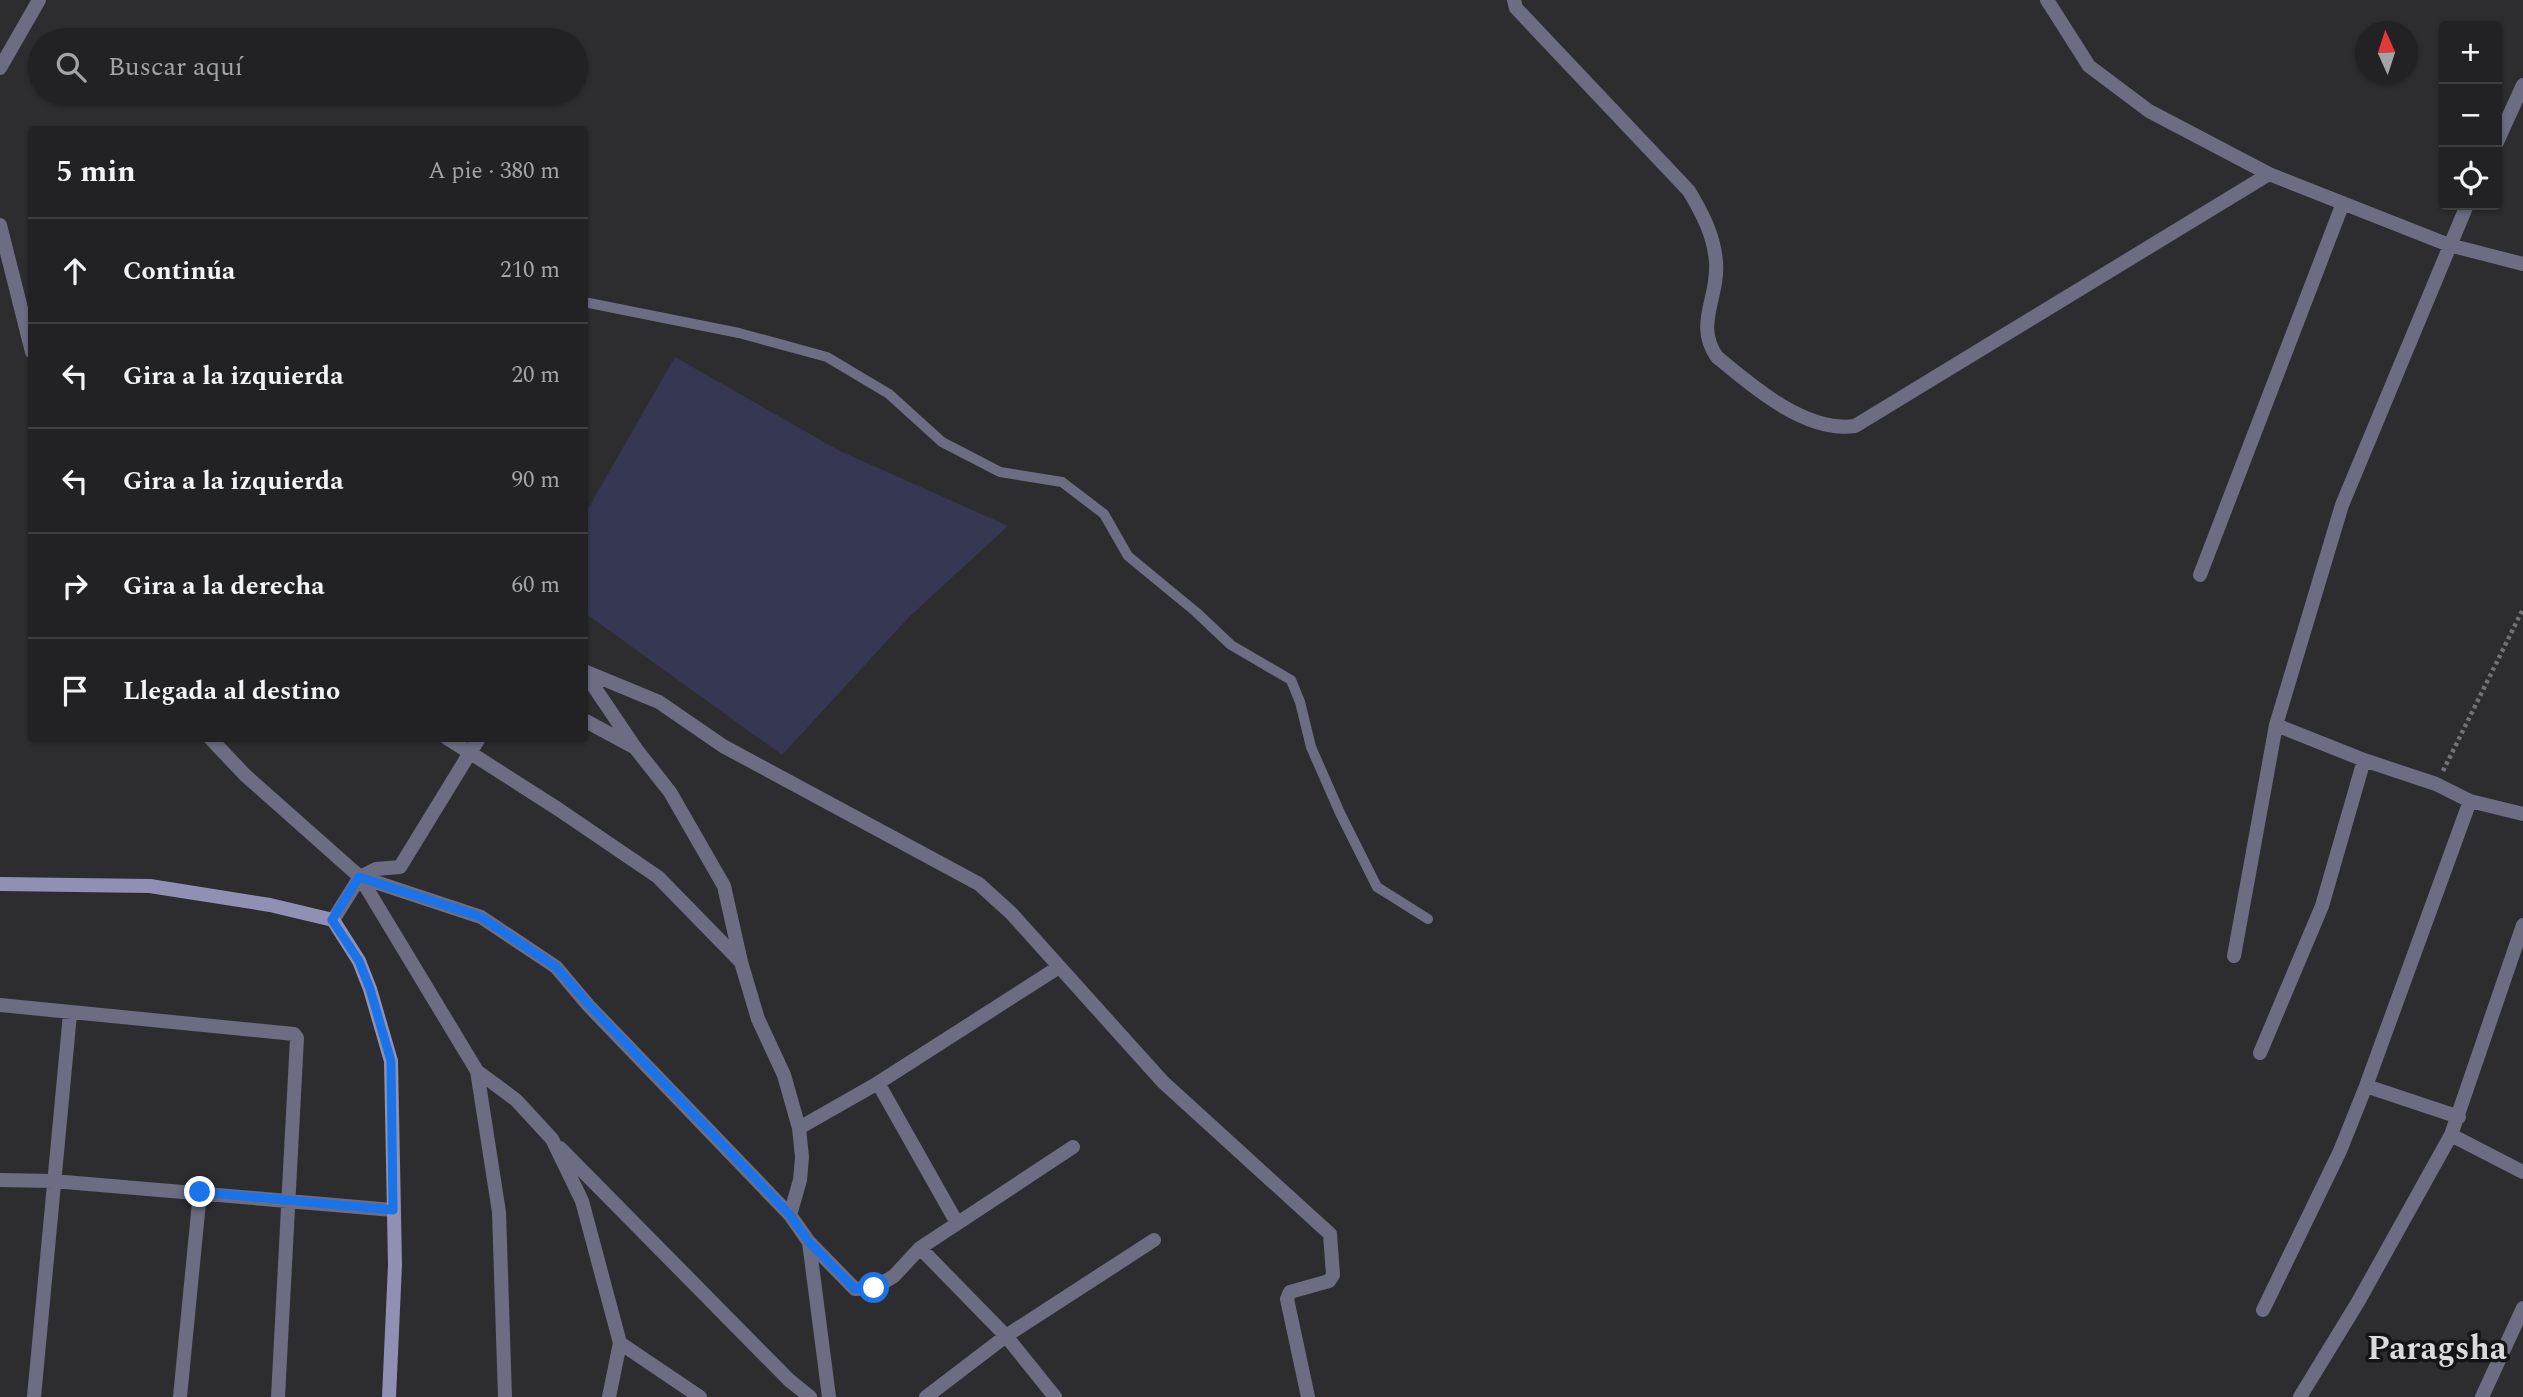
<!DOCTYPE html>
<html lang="es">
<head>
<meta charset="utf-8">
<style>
	:root { --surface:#222224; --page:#2a2a2c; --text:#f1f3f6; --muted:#a2a4a6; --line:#3f3f41 }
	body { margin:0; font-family:Spectral,serif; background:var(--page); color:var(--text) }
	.controls { position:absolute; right:21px; top:21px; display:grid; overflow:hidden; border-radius:7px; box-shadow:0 2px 5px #0004 }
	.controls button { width:63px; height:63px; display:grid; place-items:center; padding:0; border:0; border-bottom:2px solid var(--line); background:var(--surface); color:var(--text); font:35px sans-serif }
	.compass { position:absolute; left:2355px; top:21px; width:63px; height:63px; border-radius:50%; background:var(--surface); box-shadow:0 2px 5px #0004; rotate:357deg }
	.stop { position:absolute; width:21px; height:21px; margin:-16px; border:5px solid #1a73e8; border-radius:50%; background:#fff }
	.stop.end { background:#1a73e8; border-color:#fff; box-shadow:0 2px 7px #0008 }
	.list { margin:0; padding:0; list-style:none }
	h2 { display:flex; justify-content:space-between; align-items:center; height:91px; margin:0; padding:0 28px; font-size:30px }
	h2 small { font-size:23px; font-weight:400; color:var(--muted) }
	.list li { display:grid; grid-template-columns:46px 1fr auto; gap:21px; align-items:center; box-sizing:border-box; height:105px; padding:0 28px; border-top:2px solid var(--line) }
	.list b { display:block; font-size:26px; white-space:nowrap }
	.list em { font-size:23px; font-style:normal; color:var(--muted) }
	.icon { flex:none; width:38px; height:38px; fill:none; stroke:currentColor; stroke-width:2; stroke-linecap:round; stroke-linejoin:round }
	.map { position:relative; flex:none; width:2523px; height:1397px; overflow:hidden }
	.search { position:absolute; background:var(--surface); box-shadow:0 2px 5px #0004; left:28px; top:28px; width:560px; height:77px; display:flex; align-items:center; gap:18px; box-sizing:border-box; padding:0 24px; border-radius:38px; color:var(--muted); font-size:26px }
	.panel { position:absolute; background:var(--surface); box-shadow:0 2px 5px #0004; left:28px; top:126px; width:560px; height:616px; border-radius:7px }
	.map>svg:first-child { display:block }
</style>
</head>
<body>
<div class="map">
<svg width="2523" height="1397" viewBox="0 0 2523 1397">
	<rect width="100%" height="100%" fill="#2d2d30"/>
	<!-- green -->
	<path fill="#363752" d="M675,357L838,450L1008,526L909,617L782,755L585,613V514Z"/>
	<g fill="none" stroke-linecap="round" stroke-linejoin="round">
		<!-- path -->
		<path stroke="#727275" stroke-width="4.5" stroke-dasharray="3.5 3.5" stroke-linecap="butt" d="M2443,771L2523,609"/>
		<!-- lane -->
		<path stroke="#6c6d83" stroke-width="10" d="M584,302L739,333L827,357L889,394L942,442L1000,472L1062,482L1104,514L1128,556L1196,612L1231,645L1291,680L1300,702L1311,747L1340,813L1377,887L1428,919"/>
		<!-- street -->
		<path stroke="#6c6d83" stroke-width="14" d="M1514,0L1516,8L1689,191C1702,213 1714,235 1716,262C1719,298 1694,324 1717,357C1753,387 1806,433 1855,426L2269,174
			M2047,0L2089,66L2149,111L2269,174L2449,245L2523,264
			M0,68L39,0
			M2497,142L2523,85
			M2467,205L2342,505L2276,725L2364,760L2436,784L2470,801L2523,814
			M0,225L32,352
			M2200,575L2343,203
			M584,671L659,702L723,746L979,884L1011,913L1163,1082L1330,1234L1333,1275L1329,1281L1290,1292L1287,1299L1308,1397
			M584,672L636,749L670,792L724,886L741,962L758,1019L784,1075L799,1128L802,1157L800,1180L790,1215
			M584,720L632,746
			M210,738L245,775L360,877L477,1071L499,1212L505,1397
			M447,738L558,809L658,877L740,961
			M360,877L376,869L400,867L479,738
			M333,920L360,877L481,917L556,967L588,1005L790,1215L809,1242L829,1397
			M2234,956L2276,725
			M0,1005L294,1034L297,1038L278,1397
			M2260,1053L2322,906L2364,760
			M477,1071L516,1100L552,1139L582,1201L620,1343L609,1397
			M878,1083L957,1223
			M2366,1086L2459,1117
			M799,1128L878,1083L1059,967
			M2451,1135L2523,1172
			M560,1148L789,1380L810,1397
			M0,1180L53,1181L393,1210
			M809,1242L855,1289L874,1288L894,1276L920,1248L1073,1147
			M920,1248L1006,1336L1055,1397
			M2263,1310L2340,1151L2366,1086L2470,801
			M620,1343L700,1397
			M34,1397L70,1014
			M180,1397L200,1192
			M926,1397L1006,1336L1154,1240
			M2300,1397L2358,1302L2451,1135L2523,925
			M2482,1397L2523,1308"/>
		<!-- secondary -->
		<path stroke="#8f90b4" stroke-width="14" d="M0,884L150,886L270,905L333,920L359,961L370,989L391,1061L395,1265L389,1397"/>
	</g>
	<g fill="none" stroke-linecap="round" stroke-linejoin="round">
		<!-- route -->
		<path stroke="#1a73e8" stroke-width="9" d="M200,1192L393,1210L391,1061L370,989L359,961L332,920L359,877L481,917L556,967L589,1005L790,1215L809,1242L855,1289L874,1288"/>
	</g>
	<g text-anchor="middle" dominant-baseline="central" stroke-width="7" stroke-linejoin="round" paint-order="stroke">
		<!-- district labels -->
		<g font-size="33" font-weight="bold" fill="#dadade" stroke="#151517">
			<text x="2437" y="1349">Paragsha</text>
		</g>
	</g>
</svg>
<div class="controls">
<button>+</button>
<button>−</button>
<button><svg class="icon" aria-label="locate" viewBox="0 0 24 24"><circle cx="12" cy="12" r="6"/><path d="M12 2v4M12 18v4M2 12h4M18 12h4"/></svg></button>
</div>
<svg class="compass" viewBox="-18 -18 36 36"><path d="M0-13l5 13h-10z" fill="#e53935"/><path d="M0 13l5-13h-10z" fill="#a2a4a6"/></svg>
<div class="stop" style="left:874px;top:1288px"></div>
<div class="stop end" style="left:200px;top:1192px"></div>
<div class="search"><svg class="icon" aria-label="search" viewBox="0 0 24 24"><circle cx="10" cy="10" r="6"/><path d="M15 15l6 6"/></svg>Buscar aquí</div>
<section class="panel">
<h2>5 min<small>A pie · 380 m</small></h2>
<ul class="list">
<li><svg class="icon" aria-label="ahead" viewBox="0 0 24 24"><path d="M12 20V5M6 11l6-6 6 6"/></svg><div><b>Continúa</b></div><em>210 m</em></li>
<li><svg class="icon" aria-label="left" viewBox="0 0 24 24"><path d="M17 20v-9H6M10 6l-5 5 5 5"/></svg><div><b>Gira a la izquierda</b></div><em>20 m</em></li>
<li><svg class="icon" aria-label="left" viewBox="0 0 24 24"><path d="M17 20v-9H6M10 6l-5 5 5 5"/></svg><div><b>Gira a la izquierda</b></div><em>90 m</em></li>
<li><svg class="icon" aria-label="right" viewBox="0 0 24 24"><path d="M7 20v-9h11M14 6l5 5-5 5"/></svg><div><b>Gira a la derecha</b></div><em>60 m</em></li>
<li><svg class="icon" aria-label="arrive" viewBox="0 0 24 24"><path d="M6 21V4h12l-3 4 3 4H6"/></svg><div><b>Llegada al destino</b></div></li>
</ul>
</section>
</div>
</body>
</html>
